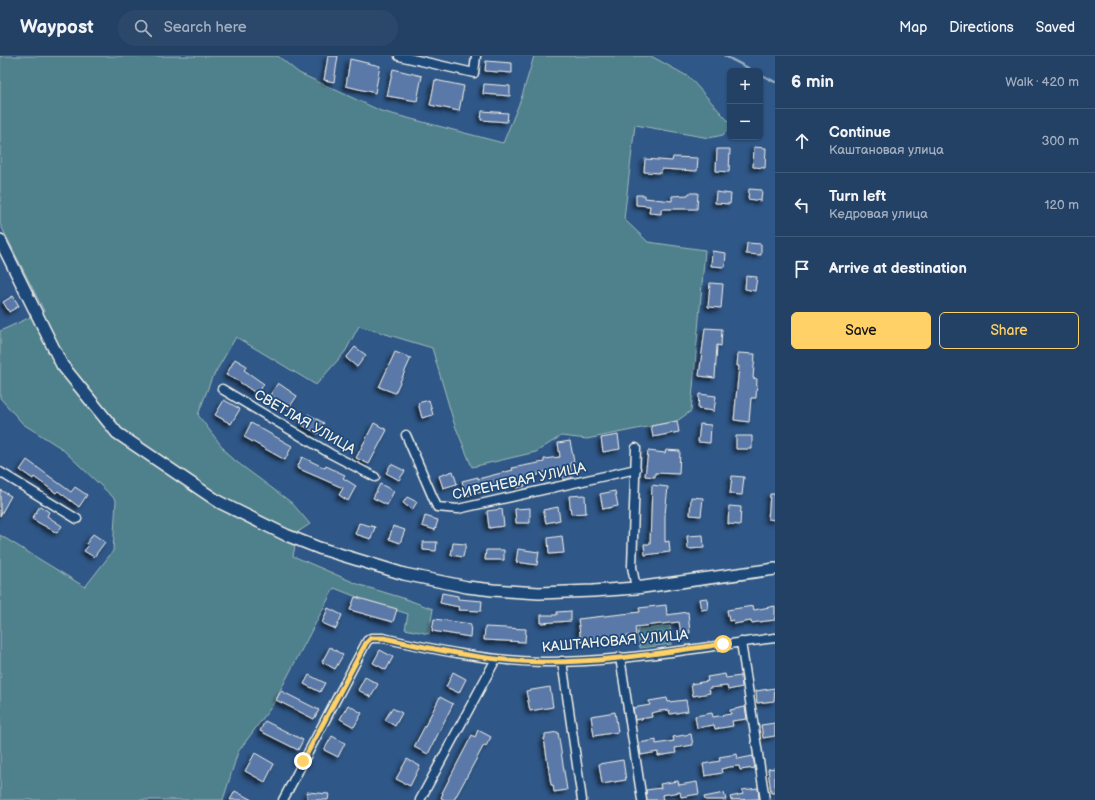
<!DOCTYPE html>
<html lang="en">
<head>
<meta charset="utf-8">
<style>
	:root { --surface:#234165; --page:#2b486b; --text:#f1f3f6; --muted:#a3afbf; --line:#405a79; --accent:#ffd166 }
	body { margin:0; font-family:"Balsamiq Sans",sans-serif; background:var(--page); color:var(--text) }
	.controls { position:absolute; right:12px; top:12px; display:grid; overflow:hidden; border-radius:6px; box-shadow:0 1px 3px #0004 }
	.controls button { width:36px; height:36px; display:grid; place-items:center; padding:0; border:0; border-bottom:1px solid var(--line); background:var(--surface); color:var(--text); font:20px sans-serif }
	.stop { position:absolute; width:12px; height:12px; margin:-9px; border:3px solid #ffd166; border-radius:50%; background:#fff }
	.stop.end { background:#ffd166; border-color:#fff; box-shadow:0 1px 4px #0008 }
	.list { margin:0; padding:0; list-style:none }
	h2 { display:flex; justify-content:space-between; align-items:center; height:52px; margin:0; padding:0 16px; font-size:17px }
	h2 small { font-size:13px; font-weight:400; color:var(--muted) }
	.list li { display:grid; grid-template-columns:26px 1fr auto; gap:12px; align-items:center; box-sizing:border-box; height:64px; padding:0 16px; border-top:1px solid var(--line) }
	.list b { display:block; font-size:15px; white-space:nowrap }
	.list p { margin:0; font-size:13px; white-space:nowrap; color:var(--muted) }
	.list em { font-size:13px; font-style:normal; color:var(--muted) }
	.actions { display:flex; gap:8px; padding:12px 16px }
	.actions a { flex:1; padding:9px 0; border:1px solid var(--accent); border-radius:6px; text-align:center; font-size:14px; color:var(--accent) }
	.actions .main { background:var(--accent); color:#111 }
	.icon { flex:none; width:22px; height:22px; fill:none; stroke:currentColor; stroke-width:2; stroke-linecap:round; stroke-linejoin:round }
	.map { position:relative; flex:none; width:775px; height:744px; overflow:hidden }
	header { display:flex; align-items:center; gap:24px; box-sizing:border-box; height:56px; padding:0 20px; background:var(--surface); border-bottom:1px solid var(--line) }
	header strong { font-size:19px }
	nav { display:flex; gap:22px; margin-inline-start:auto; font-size:14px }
	.search { width:280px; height:36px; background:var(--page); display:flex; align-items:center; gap:10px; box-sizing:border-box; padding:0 14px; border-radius:22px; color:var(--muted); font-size:15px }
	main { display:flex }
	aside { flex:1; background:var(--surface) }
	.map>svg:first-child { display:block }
</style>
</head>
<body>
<header>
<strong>Waypost</strong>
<div class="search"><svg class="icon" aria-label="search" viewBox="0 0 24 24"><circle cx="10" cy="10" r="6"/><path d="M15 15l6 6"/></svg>Search here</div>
<nav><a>Map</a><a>Directions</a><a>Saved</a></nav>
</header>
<main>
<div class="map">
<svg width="775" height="744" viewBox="0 0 775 744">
	<defs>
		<filter id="shadow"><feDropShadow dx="-3" dy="3" stdDeviation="2" flood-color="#0009"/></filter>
	</defs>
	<rect width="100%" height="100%" fill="#2f5787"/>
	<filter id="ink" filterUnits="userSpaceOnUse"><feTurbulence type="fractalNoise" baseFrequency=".025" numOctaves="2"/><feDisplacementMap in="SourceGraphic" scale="8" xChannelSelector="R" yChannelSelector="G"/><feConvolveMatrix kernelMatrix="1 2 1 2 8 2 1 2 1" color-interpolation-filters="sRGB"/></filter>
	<g filter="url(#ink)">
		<!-- green -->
		<path fill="#50818d" stroke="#a2b9ba" d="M0,0H278L299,17L381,55L503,87L521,43L534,0H651L689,21L730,67V71L723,79L709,82L635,69L624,163L648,186L705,194L691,355L677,365L587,383L561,380L536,396L472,411L454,367L432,292L359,270L345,296L316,329L236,281L211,324L198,359L230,401L292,447L310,468L298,476L293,500L360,529L403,542L433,553L429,578L405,573L408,558L370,546L334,532L272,650L238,696L223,744H0V479L85,531L113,495L116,444L61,392L23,368L0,342V275L44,255L0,168Z
			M670,570L672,588L640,592L637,574Z"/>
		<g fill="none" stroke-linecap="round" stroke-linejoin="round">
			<!-- stream -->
			<path stroke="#99b0c3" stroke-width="2.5" d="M725,0L754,15
				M760,18L775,26"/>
		</g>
		<!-- building -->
		<path fill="#5a79a8" stroke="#f4f1e8" filter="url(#shadow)" d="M328,0H338L334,26L324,24Z
			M350,3L380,10L375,37L346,30Z
			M486,5L512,7V17L485,15Z
			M393,13L422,20L417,45L387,40Z
			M435,24L464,30L459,55L430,49Z
			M484,28L510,30V40L483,38Z
			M482,55L508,57L507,66L481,64Z
			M754,91L766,92L765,112L753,111Z
			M717,93H730L729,116L716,115Z
			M673,101L698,102L697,115L661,113V117L644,116L645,103L672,105Z
			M749,133L762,134L761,145L748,143Z
			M716,136L731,138L730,148L715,147Z
			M689,137H698L697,153H661V158L649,157L650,150L636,149V139H645V142L672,145V140L688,139Z
			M747,187L761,188V199L746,198Z
			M712,195L726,197L725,211L711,210Z
			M746,220L757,221L755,235L745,233Z
			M710,227L723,228L721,252L708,251Z
			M13,240L19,250L9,256L3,246Z
			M705,272L722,273L721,290L717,289L715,322L699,320Z
			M355,291L366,299L357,311L346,302Z
			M395,296L411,302L395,337L379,331Z
			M738,297L755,298L753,322L757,323L756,342H751L749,366L734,364L739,310H737Z
			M235,303L247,310L244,314L264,328L257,338L238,325L226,319Z
			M278,327L297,340L289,352L270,339Z
			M699,338L716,340L714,355L698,353Z
			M224,344L240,353L231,368L215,359Z
			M429,344L433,359L422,362L418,347Z
			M308,358L324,367L318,378L302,369Z
			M677,365L679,376L653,381L651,370Z
			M251,367L292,390L285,404L244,381Z
			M374,367L387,374L369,408L356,402Z
			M700,368L711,369L710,387L698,386Z
			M618,379L620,393L603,396L601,382Z
			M736,380H752V393H736Z
			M570,385L574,406L570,407L572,422L563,424L562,413L538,417L539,419L523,422L525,430L516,432L515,424L481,433L482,436L466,440L462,425L478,421V423L513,414L512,412L544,406V403L560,401L558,387Z
			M666,394L680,395L679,418L655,417V421L645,420L648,395L665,397Z
			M302,401L325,412L326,410L345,419L343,422L356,430L348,445L339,439L343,432L297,412Z
			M27,404L71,436L75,431L87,439L79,451L58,435L56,437L34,421L33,423L20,414Z
			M391,408L405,415L399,424L386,417Z
			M453,415L457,428L443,432L439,420Z
			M732,420L744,421L742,439L730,438Z
			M380,428L394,435L387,449L373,442Z
			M652,429L668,431L665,458V486L669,485L670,496L645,499L644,488H650Z
			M0,434L11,440L0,460Z
			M615,435L618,450L603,453L600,438Z
			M770,438H775V464L768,463Z
			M585,439L586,457L571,458L569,440Z
			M407,441L417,446L412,454L403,447Z
			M691,441L703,442L701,460L690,459Z
			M40,450L49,456L47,460L62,470L57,477L32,463Z
			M729,450L741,451L740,469L728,468Z
			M558,451L560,464L546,467L543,454Z
			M530,452V467H516L515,453Z
			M502,453L504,470L489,472L487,455Z
			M425,460L438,464L435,474L422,470Z
			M359,467L375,471L371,483L355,478Z
			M393,470L405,474L400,487L389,483Z
			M93,478L105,486L94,501L84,495L88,490L86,488Z
			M703,479L704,492L688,493L687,480Z
			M562,480L564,497L549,498L548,482Z
			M423,486H437L436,495L423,494Z
			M453,487L466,488L463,501L451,499Z
			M518,493L539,496L537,509L516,506Z
			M486,494H504V504H485Z
			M442,537L458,540V543L482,545L481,555L458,554L459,551L440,547Z
			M355,541L397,553L393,566L350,554Z
			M707,542L708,553L701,554L699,543Z
			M666,549L667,559L688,556L690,577L681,578L679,566L635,571L636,579L581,586L578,563L640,556L639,552Z
			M753,550L754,554L775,550V564L751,567V565L734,568L733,564L729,565L727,554Z
			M328,552L342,559L336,573L322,567Z
			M571,555V565L541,567V559H557V556Z
			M434,563L471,568L470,581L432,575Z
			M485,571L526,573L525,586L484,584Z
			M330,591L343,599L335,613L322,606Z
			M380,594L393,601L386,614L373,607Z
			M453,616L466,623L459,637L446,631Z
			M725,618L726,622L741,620L742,631L728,634L727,630L709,632L710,637L693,640L691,628L708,625L707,621Z
			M309,619L325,627L320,636L304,628Z
			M365,621L378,628L371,641L358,634Z
			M550,631L553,651L530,655L526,635Z
			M775,632L774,645L757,647L756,635Z
			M281,635L319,654L314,663L276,644Z
			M440,641L453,648L428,698L414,691Z
			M667,642L668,646L686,644L688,655L670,658L669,654L660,655L651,657L652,661L635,664L633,652L650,649L649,645Z
			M348,649L362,657L354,671L340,663Z
			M745,651L747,663L732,665L733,670L715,673L714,669L697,672L695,660L712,657L713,661L731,658L730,654Z
			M392,652L402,657L395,670L385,664Z
			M615,656L618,676L594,680L591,660Z
			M265,665L303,684L298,694L260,675Z
			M775,667V680L763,682L761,669Z
			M478,674L491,681L486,690L484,689L454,744H445L441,742L443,737H442L472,679L475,681Z
			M558,676L567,734L554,736L553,729H551L544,682H545V678Z
			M691,678L693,689L675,692L676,697L658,700V696L641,699L639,687L656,684V688L674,685L673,681Z
			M332,680L345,687L338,701L324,694Z
			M255,697L274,708L265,726L245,715Z
			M737,698L738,703L753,700L755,712L740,714L739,710L730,711L721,713L722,717L705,720L703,708L720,705L719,701Z
			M407,703L420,710L410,730L396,723Z
			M623,704L626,724L602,728L599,708Z
			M775,712V737H771L768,713Z
			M678,725L679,729L697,726L699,738L681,741L680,736L662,739L663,744H647L646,734L661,732L660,728Z
			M758,732L759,743L731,744L730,741L743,738L742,734Z
			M235,735L252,744H230Z
			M307,736L329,738L328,744H307Z
			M724,737L726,744H705L704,741Z"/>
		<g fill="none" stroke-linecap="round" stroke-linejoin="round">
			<!-- minor casing -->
			<g stroke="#f4f1e8" stroke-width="11">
				<path id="minor" d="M399,0L474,17L476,0
					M222,333L331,398L375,421
					M406,379L437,451L458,453L636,413
					M0,416L77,463
					M636,532L632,511L636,392
					M741,586L765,744
					M620,601L642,744
					M562,605L582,744
					M283,744L367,585L371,582H383C436,594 489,605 542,606C617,607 700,591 775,582
					M420,744L496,603"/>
			</g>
			<!-- tertiary casing -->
			<g stroke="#f4f1e8" stroke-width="14">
				<path id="tertiary" d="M0,184L62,309L117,377L219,446L286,479L319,492L404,518L467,531L493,534L539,537L593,535L636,532L775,513"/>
			</g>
			<!-- minor -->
			<use href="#minor" stroke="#1f4a7a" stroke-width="8"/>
			<!-- tertiary -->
			<use href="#tertiary" stroke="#1f4a7a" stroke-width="11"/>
		</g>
	</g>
	<g fill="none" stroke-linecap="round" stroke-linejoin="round" filter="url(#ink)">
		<!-- route -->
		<path stroke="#ffd166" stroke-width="5" d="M303,705L366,587L371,582H384C436,594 488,605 542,606C603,607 664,596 723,588"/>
	</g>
	<g text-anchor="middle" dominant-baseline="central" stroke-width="3.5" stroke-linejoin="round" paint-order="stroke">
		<!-- street labels -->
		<g font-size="14" fill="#f4f1e8" stroke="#1f4a7a">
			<text transform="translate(305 366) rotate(30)">СВЕТЛАЯ УЛИЦА</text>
			<text transform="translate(519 425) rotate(-12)">СИРЕНЕВАЯ УЛИЦА</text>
			<text transform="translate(615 585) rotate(-5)">КАШТАНОВАЯ УЛИЦА</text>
		</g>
	</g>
</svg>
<div class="controls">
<button>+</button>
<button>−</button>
</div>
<div class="stop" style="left:723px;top:588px"></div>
<div class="stop end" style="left:303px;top:705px"></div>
</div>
<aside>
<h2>6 min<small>Walk · 420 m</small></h2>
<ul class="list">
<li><svg class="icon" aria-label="ahead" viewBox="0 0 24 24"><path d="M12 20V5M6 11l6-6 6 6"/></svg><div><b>Continue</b><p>Каштановая улица</p></div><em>300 m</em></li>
<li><svg class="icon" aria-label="left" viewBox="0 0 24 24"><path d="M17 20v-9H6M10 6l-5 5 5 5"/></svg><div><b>Turn left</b><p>Кедровая улица</p></div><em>120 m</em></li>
<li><svg class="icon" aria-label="arrive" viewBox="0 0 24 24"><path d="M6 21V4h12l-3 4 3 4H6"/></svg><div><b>Arrive at destination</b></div></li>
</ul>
<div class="actions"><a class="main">Save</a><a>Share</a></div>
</aside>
</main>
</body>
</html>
